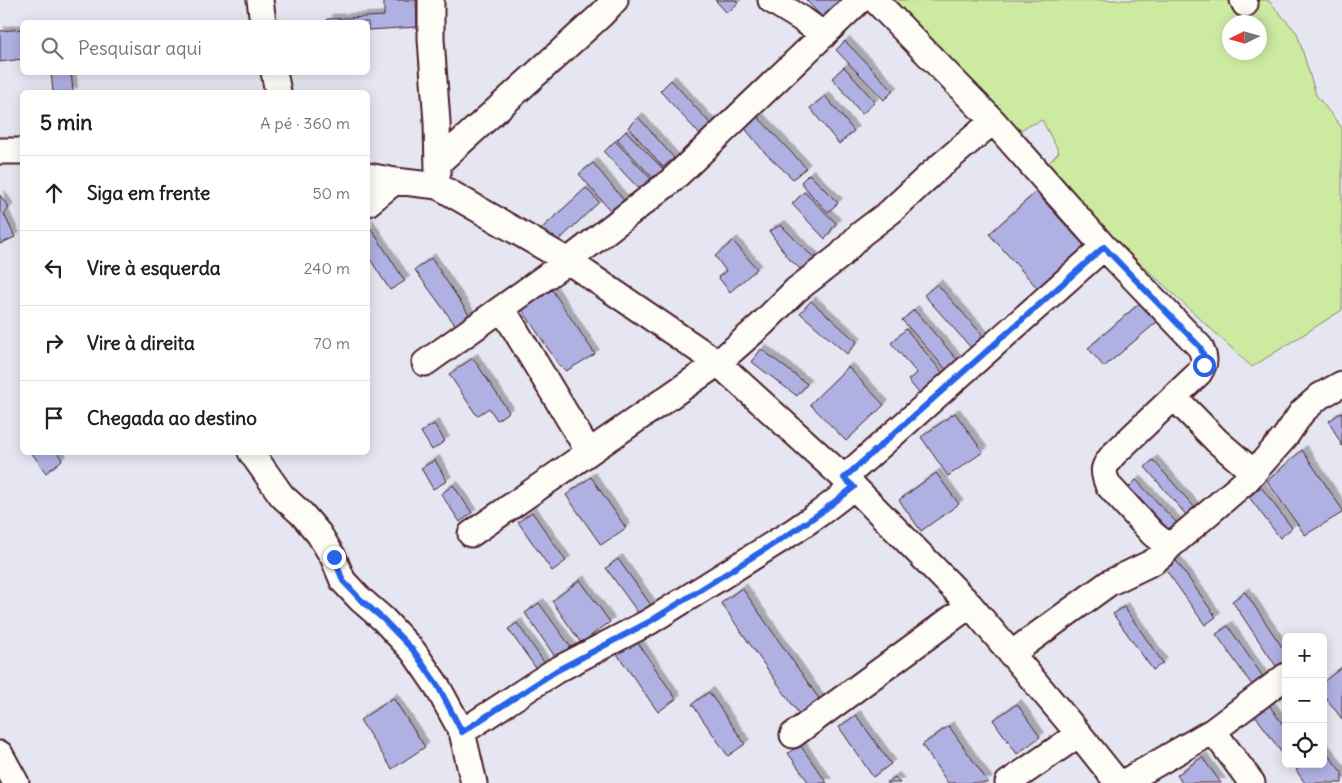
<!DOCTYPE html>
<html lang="pt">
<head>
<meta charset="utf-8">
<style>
	:root { --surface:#fff; --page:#f2f2f2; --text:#202124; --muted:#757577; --line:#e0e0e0 }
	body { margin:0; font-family:Delius,sans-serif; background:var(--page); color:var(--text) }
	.controls { position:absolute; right:15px; bottom:15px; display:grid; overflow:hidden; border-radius:8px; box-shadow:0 2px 12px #0003 }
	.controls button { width:45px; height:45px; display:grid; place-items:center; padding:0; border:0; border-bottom:1px solid var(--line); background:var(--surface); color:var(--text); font:25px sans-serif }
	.compass { position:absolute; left:1222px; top:15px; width:45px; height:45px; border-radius:50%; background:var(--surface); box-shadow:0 2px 12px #0003; rotate:265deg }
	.stop { position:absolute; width:15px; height:15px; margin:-11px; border:4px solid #2563eb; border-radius:50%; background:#fff }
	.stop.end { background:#2563eb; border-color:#fff; box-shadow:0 1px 5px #0008 }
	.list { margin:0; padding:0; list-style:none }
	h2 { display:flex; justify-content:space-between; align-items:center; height:65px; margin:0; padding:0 20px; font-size:21px }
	h2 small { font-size:16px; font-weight:400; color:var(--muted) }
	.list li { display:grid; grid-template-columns:32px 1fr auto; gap:15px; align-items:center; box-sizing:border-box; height:75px; padding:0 20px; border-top:1px solid var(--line) }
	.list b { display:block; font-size:19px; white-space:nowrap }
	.list em { font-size:16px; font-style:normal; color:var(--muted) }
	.icon { flex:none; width:28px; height:28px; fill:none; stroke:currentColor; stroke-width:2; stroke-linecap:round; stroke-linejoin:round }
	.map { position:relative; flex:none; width:1342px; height:783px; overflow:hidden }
	.search { position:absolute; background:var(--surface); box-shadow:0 2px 12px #0003; left:20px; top:20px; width:350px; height:55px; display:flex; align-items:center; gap:12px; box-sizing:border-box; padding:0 18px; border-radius:8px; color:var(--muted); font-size:19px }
	.panel { position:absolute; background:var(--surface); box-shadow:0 2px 12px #0003; left:20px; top:90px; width:350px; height:365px; border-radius:8px }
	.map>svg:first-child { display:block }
</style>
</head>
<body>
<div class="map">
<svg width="1342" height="783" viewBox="0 0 1342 783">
	<defs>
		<filter id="shadow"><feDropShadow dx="4.5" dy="-4.5" stdDeviation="0" flood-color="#0004"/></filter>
	</defs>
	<rect width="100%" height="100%" fill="#e5e6f1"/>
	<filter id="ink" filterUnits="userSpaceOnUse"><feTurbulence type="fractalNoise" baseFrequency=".02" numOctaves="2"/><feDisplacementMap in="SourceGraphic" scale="10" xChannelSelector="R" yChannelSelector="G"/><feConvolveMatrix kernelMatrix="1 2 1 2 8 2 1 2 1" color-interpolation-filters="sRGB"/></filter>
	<g filter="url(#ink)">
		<!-- green -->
		<path fill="#cdeaa1" stroke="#8c8466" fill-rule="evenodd" d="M891,0H1268L1297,33L1316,95L1342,128V310L1252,367L1126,250L1045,167L1059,152L1042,120L1017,131ZM1230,22H1260V52H1230Z"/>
		<!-- building -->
		<path fill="#aeb1e2" stroke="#4a1f2b" filter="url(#shadow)" d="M384,0H416L417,27L368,30V22H328L327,19L384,16Z
			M715,0H736L738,3L727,13Z
			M806,0H841L823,18Z
			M22,29V59L0,62V31Z
			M845,41L893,91L884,100L836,50Z
			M844,67L875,102L862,114L832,78Z
			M51,72H71L73,92H53Z
			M671,80L716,130L705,140L660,91Z
			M825,96L854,131L839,144L810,108Z
			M756,115L806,168L793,179L765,153L743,126Z
			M638,117L674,158L663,167L628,127Z
			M626,131L664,170L655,180L617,140Z
			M615,141L652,180L641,191L604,152Z
			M593,163L627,204L614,215L579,174Z
			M809,174L838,203L828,212L814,198L801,182Z
			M586,188L599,202L554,245L540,230Z
			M804,192L836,223L825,239L792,204Z
			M1036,192L1087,249L1040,291L989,234Z
			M0,195L9,208L4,214L15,237L0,244Z
			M368,224L405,281L390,290L368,256Z
			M781,225L803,248L822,264L807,275L789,259L769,231Z
			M733,241L757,269L730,292L718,277L726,271L715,256Z
			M431,258L470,316L456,326L415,270Z
			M937,284L986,339L973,350L924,295Z
			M552,290L595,354L566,371L559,365L521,308Z
			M811,301L857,342L847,354L800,313Z
			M1141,302L1158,321L1104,367L1088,348Z
			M914,310L961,364L950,374L902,320Z
			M906,329L947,378L924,399L908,380L917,373L891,343Z
			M761,349L807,384L797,396L752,362Z
			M473,358L509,412L497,420L489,408L477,416L449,374Z
			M848,367L884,405L846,441L810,404Z
			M1342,412V446L1329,421Z
			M955,413L983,452L948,476L921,437Z
			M434,424L445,441L432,450L421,432Z
			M1302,450L1342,509V513L1305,535L1267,481Z
			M31,452H57L62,460L46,473Z
			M435,460L447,481L433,489L421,468Z
			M1153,460L1196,509L1187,516L1145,467Z
			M936,473L959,504L921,531L899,500Z
			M591,477L626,528L601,545L566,495Z
			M1136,480L1177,523L1169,530L1129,487Z
			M453,485L472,513L460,522L441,494Z
			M1261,487L1292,528L1280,538L1249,497Z
			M532,512L566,561L552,571L518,522Z
			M618,559L651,605L639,614L606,568Z
			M1175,559L1216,617L1205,625L1164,567Z
			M580,580L610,622L581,643L552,601Z
			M742,588L820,700L799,714L721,603Z
			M1245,592L1286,653V664L1278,669L1232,601Z
			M539,603L573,650L558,661L525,613Z
			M1124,607L1163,663L1153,670L1113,614Z
			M517,623L546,665L538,671L508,629Z
			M1228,626L1263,677L1252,685L1216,634Z
			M636,640L676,699L658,712L617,654Z
			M1341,668L1342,670V719L1323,694V682Z
			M709,692L745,744L728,756L692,704Z
			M393,698L425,747L392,769L360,720Z
			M1017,704L1040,737L1017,754L993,720Z
			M1269,705L1286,729V759L1255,715Z
			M856,715L891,764L873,777L839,727Z
			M949,726L988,782L987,783H948L922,745Z
			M800,745L827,783H809L788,753Z
			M1324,749L1342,773V783H1305L1296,770L1304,764H1323V750Z
			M1202,757L1221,783H1182L1177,775Z
			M895,777L900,783H886Z"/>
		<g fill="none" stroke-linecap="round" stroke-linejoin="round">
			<!-- minor casing -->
			<g stroke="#4a1f2b" stroke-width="29">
				<path id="minor" d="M260,0L263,22
					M431,0V39L437,122L438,172
					M771,0L802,19L824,35
					M875,0L993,121L1104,247L1200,347C1205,358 1206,362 1199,373L1113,455C1103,467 1102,470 1108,485L1153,534L1169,547L1163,554L1153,562L1109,583L1011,654
					M1243,0L1245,4
					M274,72L278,92
					M0,151H22
					M439,162L601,15L615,0
					M368,176L395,181L438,186L568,261L718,363L854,487L970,605L1079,734L1118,783
					M368,203L395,181
					M502,308L589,452
					M425,363L568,261L671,181L860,0
					M1174,397L1217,441L1254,473
					M251,452L282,496L302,514L319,534L333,557L343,581L360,599L383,619L413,651L437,686L462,732L474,783
					M844,478L1104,247
					M471,534L718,363L761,325L796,290L840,256L861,234L890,212L931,174L993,121
					M1169,547L1246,481L1285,437L1302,412L1320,396L1342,384
					M1213,731L1252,783
					M462,732L555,671L649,622L794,531L820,513L854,487
					M793,735L970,605
					M0,754L16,783
					M1008,783L1079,734
					M1123,783L1213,731L1286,676"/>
			</g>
			<!-- minor -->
			<use href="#minor" stroke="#fdfcf7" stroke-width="25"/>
		</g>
	</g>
	<g fill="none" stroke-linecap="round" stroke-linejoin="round" filter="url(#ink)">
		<!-- route -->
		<path stroke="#2563eb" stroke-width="6" d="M334,557L343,581L360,599L383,619L413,650L438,686L462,732L556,671L649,622L794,531L820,513L854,487L844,478L1104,247L1200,347L1204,356V365"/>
	</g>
</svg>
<div class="controls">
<button>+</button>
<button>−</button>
<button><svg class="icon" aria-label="locate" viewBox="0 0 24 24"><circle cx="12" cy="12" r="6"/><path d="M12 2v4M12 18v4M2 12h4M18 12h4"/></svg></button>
</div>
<svg class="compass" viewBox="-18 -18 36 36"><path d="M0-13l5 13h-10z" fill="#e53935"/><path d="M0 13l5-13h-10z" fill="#757577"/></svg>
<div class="stop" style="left:1204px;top:365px"></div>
<div class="stop end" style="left:334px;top:557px"></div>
<div class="search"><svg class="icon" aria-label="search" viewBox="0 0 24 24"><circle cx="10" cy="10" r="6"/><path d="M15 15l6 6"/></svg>Pesquisar aqui</div>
<section class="panel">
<h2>5 min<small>A pé · 360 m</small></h2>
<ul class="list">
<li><svg class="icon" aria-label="ahead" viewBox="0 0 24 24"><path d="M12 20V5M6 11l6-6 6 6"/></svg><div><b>Siga em frente</b></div><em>50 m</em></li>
<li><svg class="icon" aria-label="left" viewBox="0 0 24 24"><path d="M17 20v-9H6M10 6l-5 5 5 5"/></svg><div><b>Vire à esquerda</b></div><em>240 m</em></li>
<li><svg class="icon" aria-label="right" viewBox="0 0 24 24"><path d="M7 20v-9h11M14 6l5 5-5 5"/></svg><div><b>Vire à direita</b></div><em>70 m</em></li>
<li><svg class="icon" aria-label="arrive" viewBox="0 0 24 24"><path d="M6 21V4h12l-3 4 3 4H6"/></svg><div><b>Chegada ao destino</b></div></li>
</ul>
</section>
</div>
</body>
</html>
